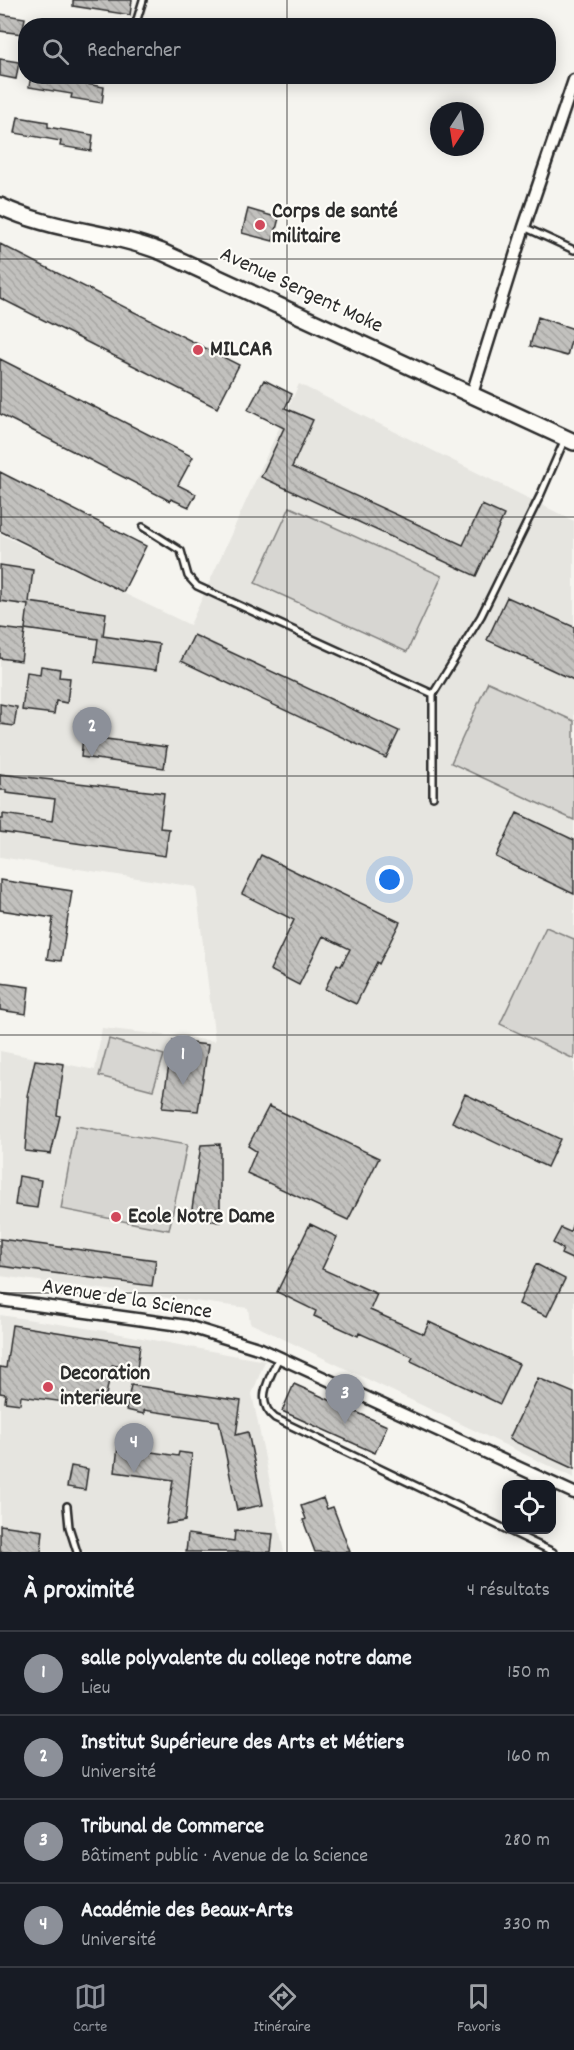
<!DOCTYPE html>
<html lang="fr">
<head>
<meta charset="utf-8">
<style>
	:root { --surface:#171b24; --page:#20242c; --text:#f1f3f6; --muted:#9ea1a6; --line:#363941; --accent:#8c9099 }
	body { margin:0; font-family:Dekko,sans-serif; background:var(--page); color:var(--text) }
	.controls { position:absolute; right:18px; bottom:18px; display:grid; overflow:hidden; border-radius:12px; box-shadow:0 3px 15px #0003 }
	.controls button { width:54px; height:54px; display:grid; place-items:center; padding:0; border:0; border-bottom:2px solid var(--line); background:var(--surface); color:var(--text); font:30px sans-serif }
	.compass { position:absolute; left:430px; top:102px; width:54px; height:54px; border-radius:50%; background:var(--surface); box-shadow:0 3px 15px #0003; rotate:192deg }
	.you { position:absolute; left:390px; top:880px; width:21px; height:21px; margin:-15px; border:4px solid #fff; border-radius:50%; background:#1a73e8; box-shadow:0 0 0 9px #1a73e833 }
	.badge { display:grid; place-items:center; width:39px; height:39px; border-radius:50%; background:var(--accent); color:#fff; font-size:20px; font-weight:700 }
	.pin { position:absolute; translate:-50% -50px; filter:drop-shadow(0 2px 3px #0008) }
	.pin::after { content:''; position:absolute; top:32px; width:21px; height:18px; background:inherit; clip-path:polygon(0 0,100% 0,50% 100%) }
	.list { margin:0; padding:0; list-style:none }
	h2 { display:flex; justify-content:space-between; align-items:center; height:78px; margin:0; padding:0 24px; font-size:26px }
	h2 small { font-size:20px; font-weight:400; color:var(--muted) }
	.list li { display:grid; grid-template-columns:39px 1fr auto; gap:18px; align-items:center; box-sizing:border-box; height:84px; padding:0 24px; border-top:2px solid var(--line) }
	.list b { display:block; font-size:22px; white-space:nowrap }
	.list p { margin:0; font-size:20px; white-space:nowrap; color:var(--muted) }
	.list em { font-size:20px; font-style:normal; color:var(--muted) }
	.icon { flex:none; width:33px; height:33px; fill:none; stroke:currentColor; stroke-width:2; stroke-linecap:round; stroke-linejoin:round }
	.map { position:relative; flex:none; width:574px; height:1552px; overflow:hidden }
	.search { position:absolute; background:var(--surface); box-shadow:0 3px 15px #0003; left:18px; right:18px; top:18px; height:66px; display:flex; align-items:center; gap:15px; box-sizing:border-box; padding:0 21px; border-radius:24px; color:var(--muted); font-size:22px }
	.sheet { height:414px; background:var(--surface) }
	nav { display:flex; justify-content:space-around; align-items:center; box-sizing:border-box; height:84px; border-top:2px solid var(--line); background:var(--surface); font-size:16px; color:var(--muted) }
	nav a { display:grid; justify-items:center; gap:3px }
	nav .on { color:var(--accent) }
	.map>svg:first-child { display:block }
</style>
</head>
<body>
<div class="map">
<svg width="574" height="1552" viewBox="0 0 574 1552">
	<defs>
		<pattern id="building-back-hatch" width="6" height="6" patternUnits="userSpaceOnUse" patternTransform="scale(1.5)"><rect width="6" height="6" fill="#c2c1be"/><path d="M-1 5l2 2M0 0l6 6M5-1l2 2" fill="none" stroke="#a7a6a3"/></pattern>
	</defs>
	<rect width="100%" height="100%" fill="#f5f4ef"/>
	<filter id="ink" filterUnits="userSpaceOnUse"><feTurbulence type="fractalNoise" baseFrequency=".0167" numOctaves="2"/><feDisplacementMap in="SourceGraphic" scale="12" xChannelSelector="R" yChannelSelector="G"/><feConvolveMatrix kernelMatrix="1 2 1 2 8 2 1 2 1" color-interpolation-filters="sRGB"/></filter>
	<g filter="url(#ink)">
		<!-- built -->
		<path fill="#e6e5e0" d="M299,384L574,521V1478L250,1323L248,1308L0,1276V1051L95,1070L102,1028L215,1041L196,887L0,857V534L190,625Z
			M0,1315L105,1331L265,1361L252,1394L284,1552H0Z"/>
		<!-- green -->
		<path fill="#d7d6d2" stroke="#81807e" stroke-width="1.5" d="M290,507L442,576L407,652L255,583Z
			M488,682L574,721V820L451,763Z
			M546,927L574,939V1059L500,1024Z
			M109,1039L164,1055L153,1090L99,1076Z
			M76,1126L187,1145L169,1230L61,1209Z"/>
		<!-- building -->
		<path fill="url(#building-back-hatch)" stroke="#2b2b2b" stroke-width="1.5" d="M73,0H132L130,15L73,6Z
			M0,14L25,18L22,34L0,31Z
			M0,59L19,62L16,79L0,76Z
			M31,76H63L62,80L104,87L102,103L71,98L72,94L29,87Z
			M18,117L48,122V127L93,135L91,151L60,146L61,141L15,133Z
			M248,209L279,218L273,241L242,233Z
			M0,244L239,365L217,408L0,298Z
			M538,317L574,329L567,356L530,346Z
			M0,359L193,457L178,485L196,494L189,507L171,499L170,501L0,414Z
			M264,380L292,394L285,408L313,420L292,467L463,545L482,505L504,515L476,576L261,477L284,428L248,410Z
			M0,472L146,546L123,592L0,531Z
			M0,565L33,570L29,602L106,613L103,636L159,644L156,670L95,662L98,639L25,629L28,605L0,601Z
			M507,597L574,627V680L487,640Z
			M0,628L25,631L21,661L0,658Z
			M194,635L399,731L386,758L181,661Z
			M41,666L60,669L59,677L70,678L67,703L56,701L54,714L22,710L27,672L40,674Z
			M0,704L17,707L14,726L0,724Z
			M83,736L167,747L164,768L81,757Z
			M0,774L164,793L160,828L169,829L165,856L0,832V819H3V814L52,821L55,799L6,793V790H0Z
			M517,813L574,840V894L496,857Z
			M261,855L400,922L379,964L377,962L356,1004L325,989L337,964L341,966L350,949L323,936L299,985L270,970L294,920L242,894Z
			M0,880L72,891L61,961L47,959L53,918L0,910Z
			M0,983L29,987L26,1014L0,1010Z
			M173,1041L208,1045L198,1111L162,1108Z
			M35,1060L64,1064L57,1115L60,1116L51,1154L25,1151L29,1096H27Z
			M465,1094L560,1139L547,1167L452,1122Z
			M269,1106L379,1158L348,1220L247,1173L256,1151L248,1146Z
			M220,1144V1222H218L191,1216L201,1145Z
			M19,1176L41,1180L37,1208L15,1205Z
			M573,1223H574V1260L561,1254L563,1249L553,1243L561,1228L570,1232Z
			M310,1224L337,1237L322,1269L377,1294L370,1310L424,1334L429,1322L519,1364L500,1404L411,1361L413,1357L359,1333L358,1336L314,1316L316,1311L277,1292Z
			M0,1239L156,1260L152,1286L0,1266Z
			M536,1264L565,1279L547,1316L519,1304Z
			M12,1325L140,1345L137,1369L112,1365L106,1395L96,1393L94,1406L21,1396L20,1404L5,1402L6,1394L0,1393V1367L6,1368Z
			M538,1378L574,1393V1469L509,1439Z
			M294,1384L387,1426L375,1453L282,1411Z
			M131,1385L241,1401L236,1435L248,1432L263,1505L237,1510L219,1421L144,1410V1414L126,1410Z
			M118,1447L178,1456L179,1452L192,1454L185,1521L166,1524L173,1480L115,1472Z
			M71,1466L88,1469L85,1490L67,1487Z
			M323,1498L327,1509L333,1507L350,1552H315L303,1520L306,1519L301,1506Z
			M0,1525L43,1531L41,1552H0Z
			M235,1531L273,1534L271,1552H186L188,1534L234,1541Z"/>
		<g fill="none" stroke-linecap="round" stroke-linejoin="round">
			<!-- lane casing -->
			<g stroke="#2b2b2b" stroke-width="10">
				<path id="lane" d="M135,26L143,0
					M524,227L574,250
					M143,527L181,551L188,576L197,586L433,694
					M433,797V694L481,616L540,496L565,439
					M279,1358C269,1378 254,1402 275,1418L553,1552
					M67,1506L69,1527L77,1552"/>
			</g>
			<!-- street casing -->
			<g stroke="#2b2b2b" stroke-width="15">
				<path id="street" d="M472,394L524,227L574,80
					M0,1300L187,1326L261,1349L574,1493"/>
			</g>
			<!-- secondary casing -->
			<g stroke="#2b2b2b" stroke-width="20">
				<path id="secondary" d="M0,206C51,231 109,231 162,252L574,442"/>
			</g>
			<!-- lane -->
			<use href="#lane" stroke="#fdfcf7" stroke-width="5"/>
			<!-- street -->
			<use href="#street" stroke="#fdfcf7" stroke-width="10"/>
			<!-- secondary -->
			<use href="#secondary" stroke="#fdfcf7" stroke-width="15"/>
		</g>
	</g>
	<!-- grid -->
	<path fill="none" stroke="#2b2b2b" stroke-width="1.5" stroke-opacity="0.55" d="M287,0V26M287,76V1552M0,259H574M0,517H574M0,776H574M0,1035H574M0,1293H574"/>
	<!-- markers -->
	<g fill="#d1495b" stroke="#fdfcf7" stroke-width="2">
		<circle cx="260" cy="225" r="6"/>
		<circle cx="198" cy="350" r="6"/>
		<circle cx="116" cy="1217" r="6"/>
		<circle cx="48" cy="1387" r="6"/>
	</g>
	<g text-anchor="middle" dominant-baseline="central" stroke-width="4.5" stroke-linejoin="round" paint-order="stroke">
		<!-- poi labels -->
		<g font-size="22" font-weight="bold" fill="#2b2b2b" stroke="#fdfcf7" text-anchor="start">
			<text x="272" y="212">Corps de santé<tspan x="272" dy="25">militaire</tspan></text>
			<text x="210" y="350">MILCAR</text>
			<text x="128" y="1217">Ecole Notre Dame</text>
			<text x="60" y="1374">Decoration<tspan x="60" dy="25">interieure</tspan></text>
		</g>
		<!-- street labels -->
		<g font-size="22" fill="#2b2b2b" stroke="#fdfcf7">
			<text transform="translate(301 291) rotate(25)">Avenue Sergent Moke</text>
			<text transform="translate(127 1300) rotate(9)">Avenue de la Science</text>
		</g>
	</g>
</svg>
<div class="controls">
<button><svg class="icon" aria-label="locate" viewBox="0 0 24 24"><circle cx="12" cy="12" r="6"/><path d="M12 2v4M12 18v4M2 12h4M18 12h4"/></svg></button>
</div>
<svg class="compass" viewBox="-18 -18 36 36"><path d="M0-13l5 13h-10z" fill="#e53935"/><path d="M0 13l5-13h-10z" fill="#9ea1a6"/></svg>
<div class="you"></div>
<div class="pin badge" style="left:183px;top:1085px">1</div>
<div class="pin badge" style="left:92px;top:757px">2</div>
<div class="pin badge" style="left:345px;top:1424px">3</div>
<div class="pin badge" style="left:134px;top:1473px">4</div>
<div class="search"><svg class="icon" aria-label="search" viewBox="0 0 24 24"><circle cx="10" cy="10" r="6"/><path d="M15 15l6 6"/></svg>Rechercher</div>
</div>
<section class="sheet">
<h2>À proximité<small>4 résultats</small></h2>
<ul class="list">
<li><span class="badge">1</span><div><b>salle polyvalente du college notre dame</b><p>Lieu</p></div><em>150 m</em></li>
<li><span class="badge">2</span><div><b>Institut Supérieure des Arts et Métiers</b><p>Université</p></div><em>160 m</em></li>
<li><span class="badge">3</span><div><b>Tribunal de Commerce</b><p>Bâtiment public · Avenue de la Science</p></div><em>280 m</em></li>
<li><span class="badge">4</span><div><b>Académie des Beaux-Arts</b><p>Université</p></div><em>330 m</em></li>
</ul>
</section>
<nav>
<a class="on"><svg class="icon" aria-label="map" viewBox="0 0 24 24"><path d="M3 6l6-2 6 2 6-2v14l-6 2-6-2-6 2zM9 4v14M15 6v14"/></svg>Carte</a>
<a><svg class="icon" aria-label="directions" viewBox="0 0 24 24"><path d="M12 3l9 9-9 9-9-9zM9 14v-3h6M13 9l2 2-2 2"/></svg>Itinéraire</a>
<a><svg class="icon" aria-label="saved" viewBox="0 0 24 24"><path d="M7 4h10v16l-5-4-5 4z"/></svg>Favoris</a>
</nav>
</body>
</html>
